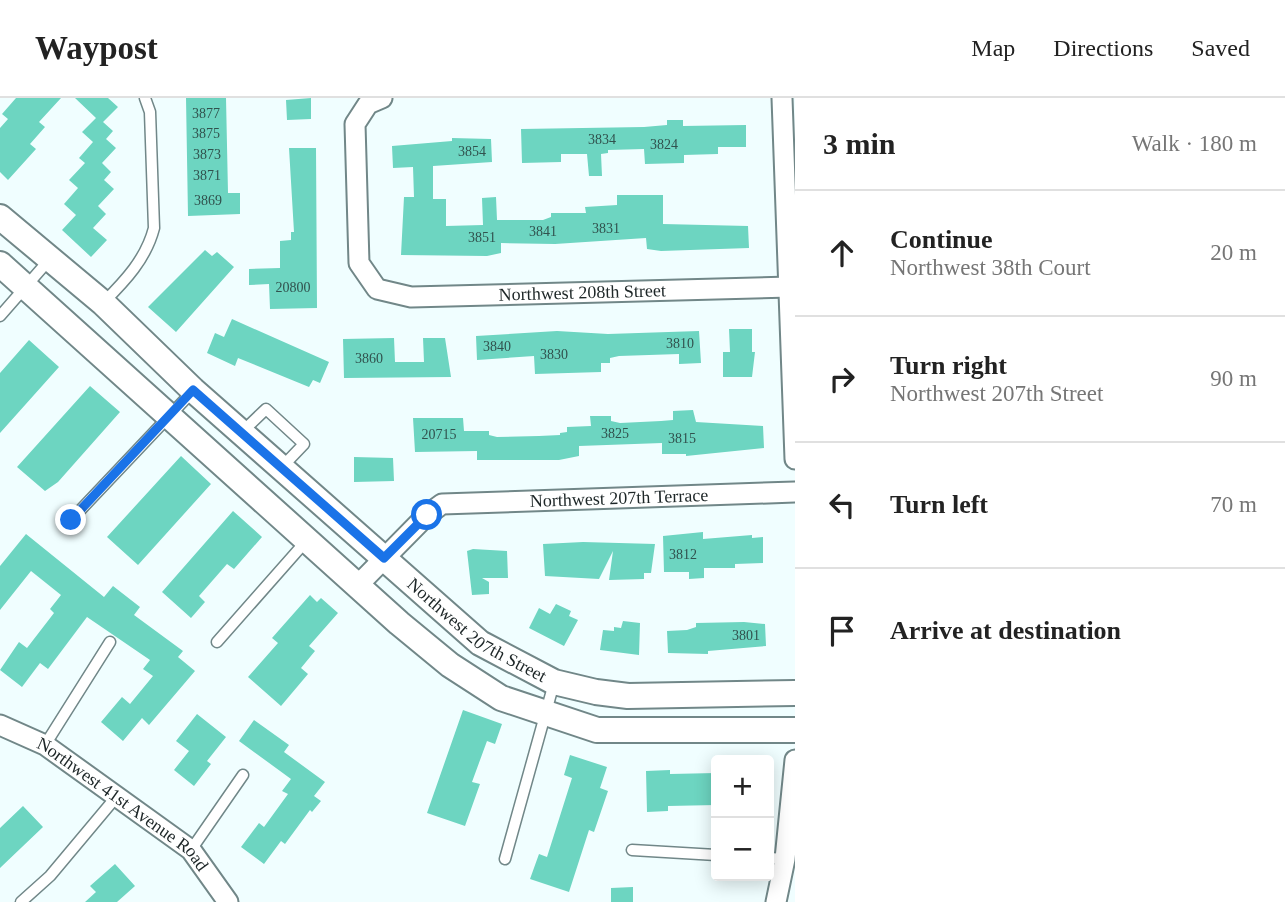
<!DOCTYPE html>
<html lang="en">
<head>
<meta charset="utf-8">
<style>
	:root { --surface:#fff; --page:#f2f2f2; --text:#222; --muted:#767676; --line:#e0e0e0 }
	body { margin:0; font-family:"Times New Roman",serif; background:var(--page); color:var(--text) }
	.controls { position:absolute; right:21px; bottom:21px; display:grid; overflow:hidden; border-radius:7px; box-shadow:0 4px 18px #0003 }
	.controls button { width:63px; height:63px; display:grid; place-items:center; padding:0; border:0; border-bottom:2px solid var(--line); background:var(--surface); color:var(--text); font:35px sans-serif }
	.stop { position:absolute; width:21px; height:21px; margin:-16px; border:5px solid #1a73e8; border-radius:50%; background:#fff }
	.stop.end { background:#1a73e8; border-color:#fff; box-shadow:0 2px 7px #0008 }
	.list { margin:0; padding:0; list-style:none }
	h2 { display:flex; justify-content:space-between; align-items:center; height:91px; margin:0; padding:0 28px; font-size:30px }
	h2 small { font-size:23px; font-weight:400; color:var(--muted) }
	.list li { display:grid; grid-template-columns:46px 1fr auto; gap:21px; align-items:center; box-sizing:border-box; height:126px; padding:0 28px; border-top:2px solid var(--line) }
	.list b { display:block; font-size:26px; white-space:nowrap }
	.list p { margin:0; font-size:23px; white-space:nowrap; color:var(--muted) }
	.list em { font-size:23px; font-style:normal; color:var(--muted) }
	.icon { flex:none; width:38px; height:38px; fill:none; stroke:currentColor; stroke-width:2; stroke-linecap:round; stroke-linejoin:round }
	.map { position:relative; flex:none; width:795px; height:804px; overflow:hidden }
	header { display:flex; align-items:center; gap:42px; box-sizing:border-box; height:98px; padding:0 35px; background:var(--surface); border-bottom:2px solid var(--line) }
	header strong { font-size:33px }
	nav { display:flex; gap:38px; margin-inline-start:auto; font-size:24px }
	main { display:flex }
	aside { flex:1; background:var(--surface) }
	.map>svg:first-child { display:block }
</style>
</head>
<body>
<header>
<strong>Waypost</strong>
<nav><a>Map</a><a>Directions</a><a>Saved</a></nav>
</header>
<main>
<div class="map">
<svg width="795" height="804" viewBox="0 0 795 804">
	<rect width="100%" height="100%" fill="#f0feff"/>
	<!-- building -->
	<path fill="#6dd5c1" d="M16,0H61L39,24L45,29L30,46L36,51L8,82L0,74V30L8,21L2,16Z
		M75,0H108L118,9L103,24L113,33L106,41L116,50L102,65L111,74L104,82L114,91L98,108L106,116L93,130L107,142L91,159L62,132L76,117L64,106L78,90L69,82L85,65L79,60L93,44L82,34L96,20Z
		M186,0H226L228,95H240V116L188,118Z
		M311,0V21L287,22L286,2Z
		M667,22H683V28L746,27V49H718V56L684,57V65L645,66L644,51L608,52V55L601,56L602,78H589L587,56H561V64L522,65L521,31L644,29L667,27Z
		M452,40L491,41L492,64L433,68V101H446V128L483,127L482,100L496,99L497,122H543L551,119V115H586L585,109L617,107V97H663V126L748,128L749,150L661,153L647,151L646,140L555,146L501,145V155L487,158L401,157L404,99H414L413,69L393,70L392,48L452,43Z
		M289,50H316L317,210L270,211L269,186L249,187V171L280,170V143L291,142V134H294Z
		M205,152L212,158L217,154L234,169L176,234L148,209Z
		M232,221L329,264L320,285L313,282L309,289L238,260L235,268L207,255L215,235L224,239Z
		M729,231H752V254H755L752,279H723V254H730Z
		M557,233L608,236L699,233L701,265L679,266V256L619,258L610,260V265H601V274L535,276L534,258L477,262L476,238Z
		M394,240L395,264H424L423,240H445L451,279L344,280L343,241Z
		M29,242L59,269L0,335V275Z
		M90,288L120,314L58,384L45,393L17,369Z
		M693,312L696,324L763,328L764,350L686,358V356H662V345L579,348V358L559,362H477V353L415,354L413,320H463L464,333H489V337L497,339L539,338L560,337V335L567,334V329L591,328L590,318H611V323L620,325L661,323L673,322V313Z
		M181,358L211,386L138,467L107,439Z
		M354,359L393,360L394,383L354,384Z
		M233,413L262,439L234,471L227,466L199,498L205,504L191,520L162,494Z
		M703,434V441L752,437V440L763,439V465L735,466V470H704V480L689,481V474H664L663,438Z
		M26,436L104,499L113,488L140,509L134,517L183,553L178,559L195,573L149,627L142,620L123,643L101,624L122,599L130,606L153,578L143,571L150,562L87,519L48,571L40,565L22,589L0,572L19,544L27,550L54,515L50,511L61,497L31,473L0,512V468Z
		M583,444L655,446L651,475H644V481L609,482L613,453L599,481L545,478L543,446Z
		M473,451L507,453L508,480H482L489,484V496L472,497L467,453Z
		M310,497L317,504L321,500L338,515L309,548L315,553L301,570L308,576L281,608L248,579L278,545L272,540Z
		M556,506L571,513L569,518L578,522L564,548L529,530L539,510L550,516Z
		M623,523L640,525L639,557L600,552L603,532L614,533V529L621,530Z
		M744,524L765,526L766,548L708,553V556L668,555L667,533L687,532L696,529V525Z
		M463,612L502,626L495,646L487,643L472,684L480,686L465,728L427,715Z
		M197,616L226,639L207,663L211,666L194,688L174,672L189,653L176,643Z
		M254,622L289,647L284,654L325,684L314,698L321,703L312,714L310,712L285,746L281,743L264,766L241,749L259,725L264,729L288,696L282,693L291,681L239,643Z
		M570,657L607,669L600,690L608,693L594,734L589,732L569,794L530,781L539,756L547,759L572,680L564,677Z
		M670,672V676L716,675V707L668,708V713L647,714L646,673Z
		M23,708L43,729L0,770V730Z
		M115,766L135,788L117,804H85L96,794L90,788Z
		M633,789V804H611V790Z"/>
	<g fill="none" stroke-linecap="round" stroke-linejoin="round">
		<!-- service casing -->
		<g stroke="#718788" stroke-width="13">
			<path id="service" d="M103,205C125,183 146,161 154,130L150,14L145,0
				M0,218L49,162
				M242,334L266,311L304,346L282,369
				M71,422L193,293
				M217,544L307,442
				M45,647L110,544
				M191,752L243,677
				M632,752L716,757
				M769,760L785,761
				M505,761L554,585
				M21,804L50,778L117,698"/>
		</g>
		<!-- minor casing -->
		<g stroke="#718788" stroke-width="23">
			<g id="minor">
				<path id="s1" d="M382,0L368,6L355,26L359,165L377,191L411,199L790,189"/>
				<path d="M782,0L795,361"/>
				<path id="s2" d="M358,487L427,417L442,406L795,394"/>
				<path id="s3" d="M0,627L45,647L191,752L228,804"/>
				<path d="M776,804L785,761L795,662"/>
			</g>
		</g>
		<!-- tertiary casing -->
		<g stroke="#718788" stroke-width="28">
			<g id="tertiary">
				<path id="s4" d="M0,119L103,205L193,292L480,545L554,584L596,594L628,598L795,595"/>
				<path d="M0,166L399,525L450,567L501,600L597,632H795"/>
			</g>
		</g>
		<!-- service -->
		<use href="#service" stroke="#fff" stroke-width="10"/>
		<!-- minor -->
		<use href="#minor" stroke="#fff" stroke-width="19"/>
		<!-- tertiary -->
		<use href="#tertiary" stroke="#fff" stroke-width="24"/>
	</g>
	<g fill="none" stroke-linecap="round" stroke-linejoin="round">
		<!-- route -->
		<path stroke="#1a73e8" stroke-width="9" d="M71,422L193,292L384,460L427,417"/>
	</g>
	<g text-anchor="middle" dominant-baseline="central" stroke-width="7" stroke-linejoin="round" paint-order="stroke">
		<!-- number labels -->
		<g font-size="14" fill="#31524e">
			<text x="206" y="15">3877</text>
			<text x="206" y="35">3875</text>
			<text x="602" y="41">3834</text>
			<text x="664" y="46">3824</text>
			<text x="472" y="53">3854</text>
			<text x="207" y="56">3873</text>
			<text x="207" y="77">3871</text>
			<text x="208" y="102">3869</text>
			<text x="606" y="130">3831</text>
			<text x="543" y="133">3841</text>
			<text x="482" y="139">3851</text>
			<text x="293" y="189">20800</text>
			<text x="680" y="245">3810</text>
			<text x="497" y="248">3840</text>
			<text x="554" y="256">3830</text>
			<text x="369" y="260">3860</text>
			<text x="615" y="335">3825</text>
			<text x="439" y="336">20715</text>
			<text x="682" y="340">3815</text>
			<text x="683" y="456">3812</text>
			<text x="746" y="537">3801</text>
		</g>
		<!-- street labels -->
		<g font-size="18" fill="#1d2627" stroke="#f0feff">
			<text stroke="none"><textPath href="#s1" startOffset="416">Northwest 208th Street</textPath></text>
			<text stroke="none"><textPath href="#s2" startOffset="294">Northwest 207th Terrace</textPath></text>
			<text stroke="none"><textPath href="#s4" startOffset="632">Northwest 207th Street</textPath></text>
			<text stroke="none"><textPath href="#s3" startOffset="147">Northwest 41st Avenue Road</textPath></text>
		</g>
	</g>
</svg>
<div class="controls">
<button>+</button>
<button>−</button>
</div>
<div class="stop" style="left:427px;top:417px"></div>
<div class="stop end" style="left:71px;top:422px"></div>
</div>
<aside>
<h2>3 min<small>Walk · 180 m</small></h2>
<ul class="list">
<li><svg class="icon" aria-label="ahead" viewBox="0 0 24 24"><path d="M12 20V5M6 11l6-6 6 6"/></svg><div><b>Continue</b><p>Northwest 38th Court</p></div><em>20 m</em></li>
<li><svg class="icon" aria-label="right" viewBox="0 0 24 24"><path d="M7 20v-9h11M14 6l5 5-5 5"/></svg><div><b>Turn right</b><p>Northwest 207th Street</p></div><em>90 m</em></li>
<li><svg class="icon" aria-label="left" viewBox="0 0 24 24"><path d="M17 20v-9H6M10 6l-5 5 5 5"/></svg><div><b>Turn left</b></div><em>70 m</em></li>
<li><svg class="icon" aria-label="arrive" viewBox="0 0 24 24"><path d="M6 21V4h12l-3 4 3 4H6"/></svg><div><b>Arrive at destination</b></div></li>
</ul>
</aside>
</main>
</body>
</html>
